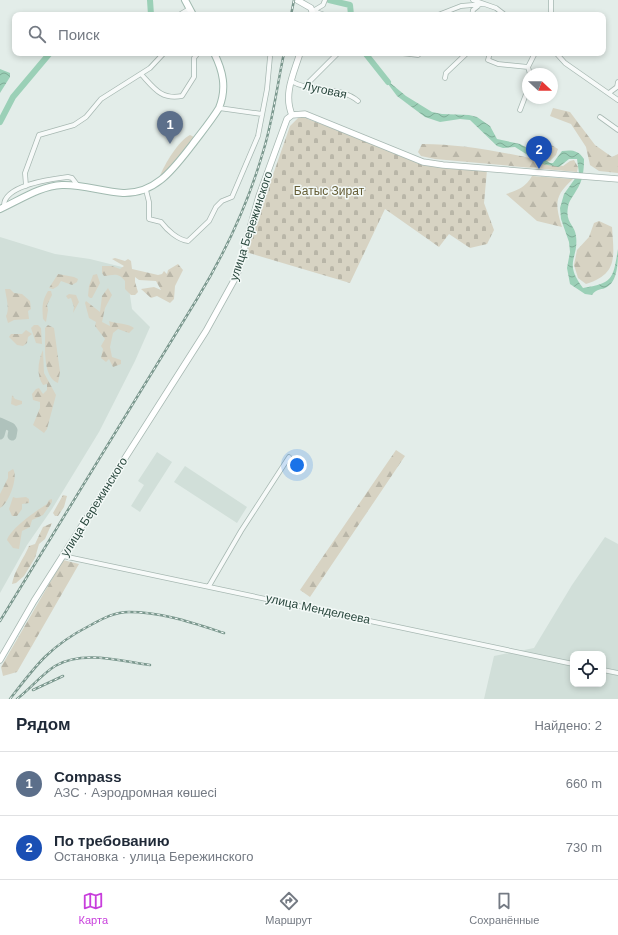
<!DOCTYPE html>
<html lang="ru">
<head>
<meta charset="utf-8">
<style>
	:root { --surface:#fff; --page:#f2f2f3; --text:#1f2937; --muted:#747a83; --line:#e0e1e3; --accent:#c83edc }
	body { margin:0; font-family:Helvetica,sans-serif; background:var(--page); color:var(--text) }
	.controls { position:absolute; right:12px; bottom:12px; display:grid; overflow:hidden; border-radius:8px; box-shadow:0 2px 6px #0003 }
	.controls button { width:36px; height:36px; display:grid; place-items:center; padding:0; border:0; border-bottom:1px solid var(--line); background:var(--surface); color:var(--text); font:20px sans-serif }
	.compass { position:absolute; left:522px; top:68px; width:36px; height:36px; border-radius:50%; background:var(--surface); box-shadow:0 2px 6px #0003; rotate:112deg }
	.you { position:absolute; left:297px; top:465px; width:14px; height:14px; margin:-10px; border:3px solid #fff; border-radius:50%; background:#1a73e8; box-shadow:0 0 0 6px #1a73e833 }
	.badge { display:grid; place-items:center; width:26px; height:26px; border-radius:50%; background:var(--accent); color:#fff; font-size:13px; font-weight:700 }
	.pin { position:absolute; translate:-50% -33px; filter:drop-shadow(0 1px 2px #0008) }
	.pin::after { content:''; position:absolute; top:21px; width:14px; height:12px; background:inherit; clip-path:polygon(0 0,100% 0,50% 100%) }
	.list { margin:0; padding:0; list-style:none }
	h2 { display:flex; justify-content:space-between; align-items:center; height:52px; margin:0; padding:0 16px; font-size:17px }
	h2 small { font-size:13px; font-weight:400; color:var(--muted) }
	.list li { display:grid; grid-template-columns:26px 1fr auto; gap:12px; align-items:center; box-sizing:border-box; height:64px; padding:0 16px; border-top:1px solid var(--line) }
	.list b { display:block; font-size:15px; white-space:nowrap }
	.list p { margin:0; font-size:13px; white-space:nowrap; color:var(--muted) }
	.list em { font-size:13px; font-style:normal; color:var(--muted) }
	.icon { flex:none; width:22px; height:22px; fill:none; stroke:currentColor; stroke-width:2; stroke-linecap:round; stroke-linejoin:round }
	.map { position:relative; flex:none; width:618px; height:699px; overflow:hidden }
	.search { position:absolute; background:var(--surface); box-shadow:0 2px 6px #0003; left:12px; right:12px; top:12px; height:44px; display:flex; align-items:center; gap:10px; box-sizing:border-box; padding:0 14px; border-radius:8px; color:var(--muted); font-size:15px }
	.sheet { height:180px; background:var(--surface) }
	nav { display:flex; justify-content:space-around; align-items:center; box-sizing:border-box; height:56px; border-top:1px solid var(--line); background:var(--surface); font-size:11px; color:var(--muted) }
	nav a { display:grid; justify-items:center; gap:2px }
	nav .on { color:var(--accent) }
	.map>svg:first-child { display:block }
</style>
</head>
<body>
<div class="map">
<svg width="618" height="699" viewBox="0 0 618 699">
	<defs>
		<pattern id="forest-firs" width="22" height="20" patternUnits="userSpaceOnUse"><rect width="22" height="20" fill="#d7d3c3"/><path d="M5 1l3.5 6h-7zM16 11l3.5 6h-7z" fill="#b9b6a8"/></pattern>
		<pattern id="cemetery-stones" width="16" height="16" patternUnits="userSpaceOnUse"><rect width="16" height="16" fill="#d7d3c3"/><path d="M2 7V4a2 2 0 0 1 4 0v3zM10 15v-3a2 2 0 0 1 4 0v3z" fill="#b9b6a8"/></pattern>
		<pattern id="water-waves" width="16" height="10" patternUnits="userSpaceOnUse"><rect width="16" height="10" fill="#9bd0b7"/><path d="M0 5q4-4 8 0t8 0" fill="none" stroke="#7eab96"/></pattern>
	</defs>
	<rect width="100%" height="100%" fill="#e3ede9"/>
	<!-- built -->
	<path fill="#d1dfd9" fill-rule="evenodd" d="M0,237L55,254L90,259L126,268L132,309L150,327L135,361L99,432L52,509L27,545L0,593Z
		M157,452L172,462L140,512L131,506L144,485L138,481Z
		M185,466L247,507L237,523L174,482Z
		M605,537L618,544V699H484L494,656L534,648L572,585ZM573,654H603V684H573Z"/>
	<!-- grass -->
	<path fill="#d7d3c3" d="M190,135L194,137L172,165L160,176C164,165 179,140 190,135Z"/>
	<!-- forest -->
	<path fill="url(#forest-firs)" d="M553,108L570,112L595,145L612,157L618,154V173L599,171L590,165L586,147L571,124L550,116Z
		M533,142L548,143L558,149L556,155L550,161C540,160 535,154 529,147Z
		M422,144C469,144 518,155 563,166L570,161L574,160L578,167L577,172L435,159L421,156L418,152Z
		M532,176L573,179C554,196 555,204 562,227L537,221L506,194C518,190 526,187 532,176Z
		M599,221L612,227C614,257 618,274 586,284L578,278L574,265L577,250L589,237L594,223Z
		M115,258L125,261L128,259L131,261L132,269L158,275L162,274L164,271L167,274L168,270L178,264L183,270L175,286L174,299L170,303L157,296L151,298L141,289L154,287L161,290L156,281L139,280L135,277V282L138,292L135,295H131L125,289V281C118,272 114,275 104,276L102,273V266H112L120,269L124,266L112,259Z
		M58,274L74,277L78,279L77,282L72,285L61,281L58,286L53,289L49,288Z
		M97,274L100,283L92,298H90L88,296L89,286L93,275Z
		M108,288L112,295L105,308L102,322L110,326L109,321C117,324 128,323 134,328L129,333L118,329L113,333L110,347L112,357L121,360V364L113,367L109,359L106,362L101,358L103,349L101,346L105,339L95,326L96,322L89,318L85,303L86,301L100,312L102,296Z
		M5,289H10L14,293L22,294L30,301L31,309L28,311L29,319L14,320L8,323L6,316C10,309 6,297 5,289Z
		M48,291H51L52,295L47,305L48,310L46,322L43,319C42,307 42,301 48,291Z
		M69,294L76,295L79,302L73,313L74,307L71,298L68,299L66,296Z
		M34,325H38L41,328L42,344L36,343L31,328Z
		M48,325L54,328L60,372L58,383C41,376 46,343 45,328Z
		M26,330L32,334L28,337L27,343L23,346L17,345L9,337L11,334H22Z
		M43,350L44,373L56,395L47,429L44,433L33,425L40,408V402L33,400L32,394L36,389L39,388L43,394L47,390V384L43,385C36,375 38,361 43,350Z
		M12,395L15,399L22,401V404L16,406L11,404Z
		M396,450L405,456L310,597L300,590Z
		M13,469C19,477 8,505 0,508V494L8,478V472Z
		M63,495L67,496L64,507L58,516H55L53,513Z
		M13,497L16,498L26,497L29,499V503L22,504V509L17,516H12L9,509Z
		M52,499V502L43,515L32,520L30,527L22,531L19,549L13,548L7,540C11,528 36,511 47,504L49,500Z
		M52,523L45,539L39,544L35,558L24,576L16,583L12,584C14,571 24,558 29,546L35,544L43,527Z
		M63,560L79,564L17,672L3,676L1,667Z"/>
	<!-- cemetery -->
	<path fill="url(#cemetery-stones)" d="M300,116L430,165L487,170L484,203L494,230L487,244L470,248L449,234L439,247L385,209L350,283L246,252L290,126Z"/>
	<!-- water -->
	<path fill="url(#water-waves)" d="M0,69L10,73V77L0,93Z
		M382,76L406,96L432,112L442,114L469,115L477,117L490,126L497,139L520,144L531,150L550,163H553L562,151C572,150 578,150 584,159C584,170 583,181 576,191C573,197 569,200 568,207C565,223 575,225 576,236C579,259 563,262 583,288C614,283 613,278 618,249C618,262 618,283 605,288C600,290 596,289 592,295L585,294L570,284L567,268L570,252L569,242L561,219L560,208L564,194L579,173L577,159H569L559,167L542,164L515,147L503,148L497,146L470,120L460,119L440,122L425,117L397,96Z"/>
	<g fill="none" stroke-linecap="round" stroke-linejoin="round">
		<!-- river -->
		<path stroke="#9bd0b7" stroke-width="6" d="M150,0L151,15
			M329,0L350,5L351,15
			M365,53L388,82
			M0,122L13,97L50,53"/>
		<!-- taxiway -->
		<path stroke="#afc2bc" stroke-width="9" d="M0,422L11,427L13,430L12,436
			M0,423L2,428L0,435"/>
		<!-- minor casing -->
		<g stroke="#a7b8b2" stroke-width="5.5">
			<path id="minor" d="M473,0L496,8L505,15
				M313,11L323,5L325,0
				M313,11L325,15
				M179,15L189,9
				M438,15L461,6L484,4
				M472,15L473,10L478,6
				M551,15V0
				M401,53L418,55L420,53
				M490,53L488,60L498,64L528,67
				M556,53L565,63L618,100
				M141,74C154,88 161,100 182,96L194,77V58L198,53
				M530,74L528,67L535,53
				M445,78L446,73L467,53
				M291,81C311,93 339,85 358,101
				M304,87L338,53
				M609,93L617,87L618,82
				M219,108L262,114
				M520,110L528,89
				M600,117L618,130
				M26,186L25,173L39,135L74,125L86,117L101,99L150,68L164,53
				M146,190L149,202V219L161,222C167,230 178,240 188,241L209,221L216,207L222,201L232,197L258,136L267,89L270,57
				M4,207C2,185 52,179 68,177L72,178L78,186
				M63,556L573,664
				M209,586L241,531L289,457
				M603,670L618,673"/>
		</g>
		<!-- secondary casing -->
		<g stroke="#a7b8b2" stroke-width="7">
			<path id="secondary" d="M297,0L311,8L313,15
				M292,115C283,94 294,73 300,53
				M0,660L34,601L206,331L237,275L259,196L287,119L292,115L305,114L423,162L443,165L618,179"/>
		</g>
		<!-- primary casing -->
		<g stroke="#a1bab0" stroke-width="8">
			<path id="primary" d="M185,0L193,15
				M0,209C20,200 40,186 62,185C82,184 103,192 123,193C156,194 174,168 192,145C201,133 211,121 219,108C227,88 223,71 214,53"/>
		</g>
		<!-- minor -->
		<use href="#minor" stroke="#f7faf9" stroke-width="4"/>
		<!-- secondary -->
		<use href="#secondary" stroke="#fff" stroke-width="5.5"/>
		<!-- primary -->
		<use href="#primary" stroke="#fff" stroke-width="6"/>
		<!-- rail casing -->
		<g stroke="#7b988e" stroke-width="2.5">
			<path id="rail" d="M291,15L294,0
				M0,621L197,299C225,253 248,204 263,152C273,120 277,86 284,53
				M33,690L63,676
				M10,699C36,665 50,646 89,626C102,619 114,612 129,612C162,612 193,623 224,633
				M17,699C30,689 41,675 55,666C83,650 120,661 150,665"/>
		</g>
		<!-- rail -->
		<use href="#rail" stroke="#f3f9f7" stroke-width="1" stroke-dasharray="3" stroke-linecap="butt"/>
	</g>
	<g text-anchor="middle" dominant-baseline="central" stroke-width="3" stroke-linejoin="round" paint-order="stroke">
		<!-- street labels -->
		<g font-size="12" fill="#29473d" stroke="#f3f9f7">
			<text transform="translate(325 90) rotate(12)">Луговая</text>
			<text transform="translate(251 226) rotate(-72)">улица Бережинского</text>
			<text transform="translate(94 507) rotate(-58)">улица Бережинского</text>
			<text transform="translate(318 609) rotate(12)">улица Менделеева</text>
		</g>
		<!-- park labels -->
		<g font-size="12" fill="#645c35" stroke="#f3f9f7">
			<text x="329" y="191">Батыс Зират</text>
		</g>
	</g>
</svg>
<div class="controls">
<button><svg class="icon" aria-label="locate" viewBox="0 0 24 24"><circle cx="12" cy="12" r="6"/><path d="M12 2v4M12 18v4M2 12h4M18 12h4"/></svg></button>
</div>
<svg class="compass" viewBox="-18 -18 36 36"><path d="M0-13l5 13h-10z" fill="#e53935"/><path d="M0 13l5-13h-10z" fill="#747a83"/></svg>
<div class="you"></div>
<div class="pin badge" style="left:170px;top:144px;background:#5c6f8a">1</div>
<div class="pin badge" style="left:539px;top:169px;background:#1a4fb4">2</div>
<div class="search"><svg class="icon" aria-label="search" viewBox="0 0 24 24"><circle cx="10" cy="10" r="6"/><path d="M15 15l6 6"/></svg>Поиск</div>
</div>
<section class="sheet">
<h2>Рядом<small>Найдено: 2</small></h2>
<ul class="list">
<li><span class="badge" style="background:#5c6f8a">1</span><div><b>Compass</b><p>АЗС · Аэродромная көшесі</p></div><em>660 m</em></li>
<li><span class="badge" style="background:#1a4fb4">2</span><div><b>По требованию</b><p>Остановка · улица Бережинского</p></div><em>730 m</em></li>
</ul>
</section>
<nav>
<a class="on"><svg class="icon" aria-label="map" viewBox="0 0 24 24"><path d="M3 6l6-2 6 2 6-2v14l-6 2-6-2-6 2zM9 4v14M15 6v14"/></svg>Карта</a>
<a><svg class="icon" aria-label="directions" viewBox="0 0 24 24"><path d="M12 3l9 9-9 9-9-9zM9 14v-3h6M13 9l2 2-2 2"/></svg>Маршрут</a>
<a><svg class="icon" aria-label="saved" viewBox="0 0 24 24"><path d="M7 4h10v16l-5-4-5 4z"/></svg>Сохранённые</a>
</nav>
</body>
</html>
